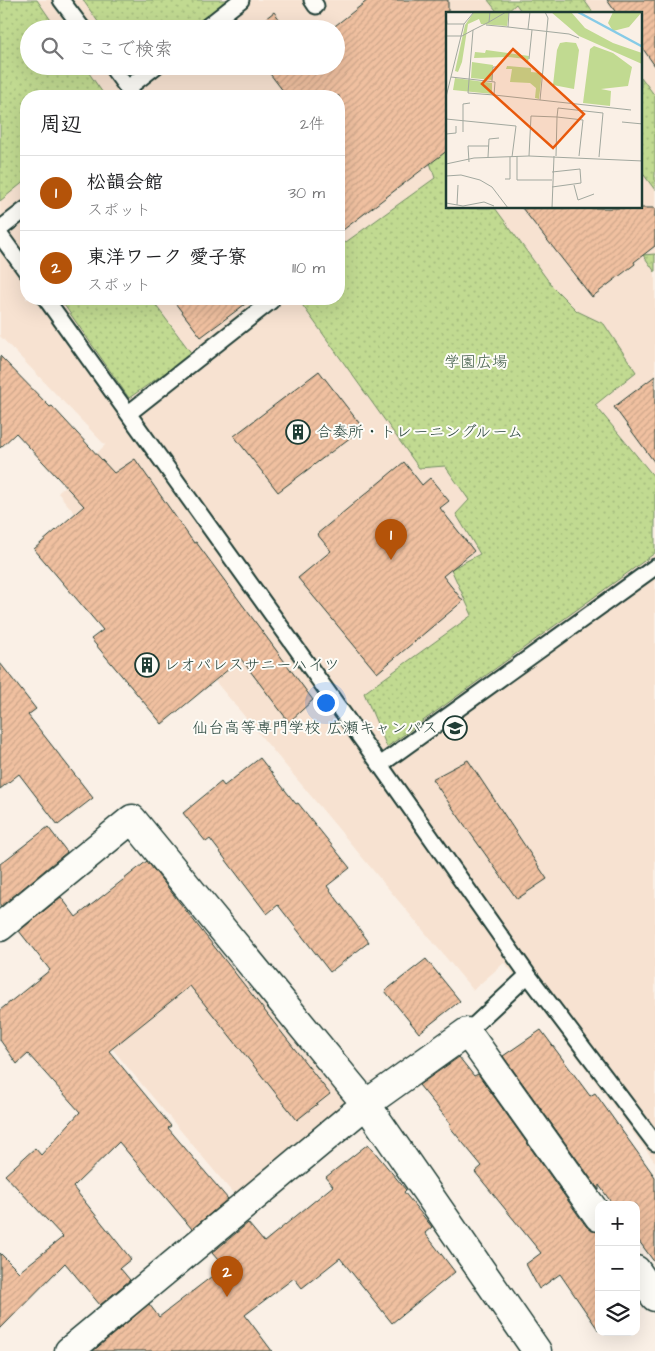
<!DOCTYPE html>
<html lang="ja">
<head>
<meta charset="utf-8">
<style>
	:root { --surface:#fff; --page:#f2f2f2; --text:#202124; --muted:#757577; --line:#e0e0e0; --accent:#b45309 }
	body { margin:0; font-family:"Architects Daughter","Klee One",sans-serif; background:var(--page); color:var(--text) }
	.controls { position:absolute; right:15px; bottom:15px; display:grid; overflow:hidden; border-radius:10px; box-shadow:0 5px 20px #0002 }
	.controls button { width:45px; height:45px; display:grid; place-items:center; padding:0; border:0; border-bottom:1px solid var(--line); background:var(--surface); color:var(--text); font:25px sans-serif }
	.you { position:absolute; left:325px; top:702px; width:18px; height:18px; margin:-12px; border:4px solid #fff; border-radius:50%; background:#1a73e8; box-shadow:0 0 0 8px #1a73e833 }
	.badge { display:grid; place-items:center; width:32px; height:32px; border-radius:50%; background:var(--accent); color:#fff; font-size:16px; font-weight:700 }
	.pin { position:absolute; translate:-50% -41px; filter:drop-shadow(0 1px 2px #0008) }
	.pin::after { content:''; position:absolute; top:26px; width:18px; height:15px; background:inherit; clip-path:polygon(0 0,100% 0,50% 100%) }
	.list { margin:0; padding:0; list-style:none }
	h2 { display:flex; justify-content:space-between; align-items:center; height:65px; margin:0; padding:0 20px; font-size:21px }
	h2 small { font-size:16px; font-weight:400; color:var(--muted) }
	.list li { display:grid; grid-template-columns:32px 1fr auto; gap:15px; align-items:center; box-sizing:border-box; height:75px; padding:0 20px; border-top:1px solid var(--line) }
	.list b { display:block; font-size:19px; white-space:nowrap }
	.list p { margin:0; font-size:16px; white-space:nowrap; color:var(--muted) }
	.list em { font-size:16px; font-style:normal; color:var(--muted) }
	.icon { flex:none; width:28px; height:28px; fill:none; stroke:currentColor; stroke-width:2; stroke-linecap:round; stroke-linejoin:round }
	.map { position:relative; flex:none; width:655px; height:1351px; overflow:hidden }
	.search { position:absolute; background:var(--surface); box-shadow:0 5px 20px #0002; left:20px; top:20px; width:325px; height:55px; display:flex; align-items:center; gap:12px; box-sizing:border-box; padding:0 18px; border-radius:28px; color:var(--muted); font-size:19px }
	.panel { position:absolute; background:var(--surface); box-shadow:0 5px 20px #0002; left:20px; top:90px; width:325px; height:215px; border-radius:20px }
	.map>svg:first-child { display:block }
</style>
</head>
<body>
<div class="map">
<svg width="655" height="1351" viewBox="0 0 655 1351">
	<defs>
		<pattern id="garden-dots" width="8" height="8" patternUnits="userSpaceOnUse" patternTransform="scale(1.25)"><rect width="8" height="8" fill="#c1da91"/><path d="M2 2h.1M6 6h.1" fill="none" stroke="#a5bc7e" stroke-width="1.8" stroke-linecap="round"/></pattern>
		<pattern id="building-hatch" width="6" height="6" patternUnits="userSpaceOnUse" patternTransform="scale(1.25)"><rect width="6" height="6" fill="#f0c0a0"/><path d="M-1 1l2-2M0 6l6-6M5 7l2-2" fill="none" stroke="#cda68a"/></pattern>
	</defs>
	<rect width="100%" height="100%" fill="#faf0e6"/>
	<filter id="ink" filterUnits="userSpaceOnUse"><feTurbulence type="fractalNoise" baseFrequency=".02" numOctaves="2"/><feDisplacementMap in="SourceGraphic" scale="10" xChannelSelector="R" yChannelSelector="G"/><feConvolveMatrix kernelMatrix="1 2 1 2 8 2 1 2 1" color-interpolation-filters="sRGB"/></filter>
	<g filter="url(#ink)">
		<!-- built -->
		<path fill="#f7e2d1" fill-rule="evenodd" d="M0,0H655V1162L527,989L504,963L473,990L58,493L105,445L0,336ZM448,14H641V208H448ZM29,29H336V66H29ZM26,96H339V299H26Z
			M190,916L348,1105L237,1198L79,1009Z"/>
		<!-- garden -->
		<path fill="url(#garden-dots)" stroke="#708c62" d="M0,0H37L57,29H29V66H84L105,96H26V180L0,201Z
			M83,0H227L190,29H103Z
			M488,0H584L594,14H523L516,4L505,14H499Z
			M641,77L655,96V190L641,171Z
			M447,127L448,208H495L552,286L577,311L604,324L636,372L595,405L655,478V553L387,747L364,693L472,615L451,569L480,554L456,514L469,500L445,466L419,468L298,299H339V247L435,178L424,144Z
			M655,254V272L643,255Z
			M60,299H151L192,354L129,398Z"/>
		<!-- building -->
		<path fill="url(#building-hatch)" stroke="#1f3d34" d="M368,0H448V150L339,233V96H287L264,66H336V29H331Z
			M607,0H655V66L641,46V14H617Z
			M274,12L287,29H252Z
			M522,208H655V246L634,262L635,264L592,297Z
			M172,299H252L201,337Z
			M0,356L50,407L52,406L114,473L135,459L194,543L196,542L313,700L289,722L241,659L162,724L91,639L103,630L34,549L84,506L16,433L0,448Z
			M319,371L363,428L278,492L234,436Z
			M655,376V463L614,407Z
			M404,462L422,485L430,478L449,501L440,508L474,551L443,576L463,601L377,673L298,578L331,551L317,534Z
			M0,663L36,709L28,715L93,798L58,825L19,774L0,789Z
			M260,758L296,804L298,803L350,868L327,886L369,942L330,972L278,905L267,914L210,839L206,842L183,813L221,782L224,786Z
			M468,760L547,879L517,899L432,779Z
			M48,827L67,852L0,907V864Z
			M147,861L330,1094L297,1120L190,986L109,1051L171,1126L168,1128L228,1199L192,1229L119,1142L73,1187L131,1259L120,1268L130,1280L100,1305L65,1263L0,1329V1253L19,1272L63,1237L5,1175L35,1148L41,1155L80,1112L28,1054L17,1064L0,1040V1010L50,970L19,931L61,897L76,917Z
			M426,959L460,1001L419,1033L385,991Z
			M541,1030L590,1096L595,1093L655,1177V1263L636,1237V1205H613L599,1185V1190L503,1056Z
			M459,1057L474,1076L478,1074L586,1226L592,1231L599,1232V1331L560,1274L539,1289L526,1264L541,1253L475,1172L482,1166L449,1126L451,1124L419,1085Z
			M368,1144L406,1190L404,1192L432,1227L425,1233L455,1272L392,1323L340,1258L302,1288L294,1278L245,1315L272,1351H93L149,1304L159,1317L224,1267L212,1253L248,1223L264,1242L333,1186L326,1177Z"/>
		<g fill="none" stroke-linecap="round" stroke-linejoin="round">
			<!-- lane casing -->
			<g stroke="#1f3d34" stroke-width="19">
				<path id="lane" d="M61,0L83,29
					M312,0L316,6
					M204,29L241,0
					M111,66L133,96
					M128,88L156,66
					M0,229L26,209
					M0,235L26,271
					M46,299L380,765L655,567
					M129,413L271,301
					M380,765L528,975L655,1143
					M467,1032L528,975"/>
			</g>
			<!-- street casing -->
			<g stroke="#1f3d34" stroke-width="31">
				<path id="street" d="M0,927L132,819L366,1104L467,1032L599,1217
					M636,1270L655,1297
					M69,1351L366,1104L537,1351"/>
			</g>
			<!-- lane -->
			<use href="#lane" stroke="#fdfcf7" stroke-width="15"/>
			<!-- street -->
			<use href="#street" stroke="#fdfcf7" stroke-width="28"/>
		</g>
	</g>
	<!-- icons -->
	<defs>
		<g id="building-ring" transform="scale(1.25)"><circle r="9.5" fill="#fdfcf7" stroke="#1f3d34" stroke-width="1.5"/><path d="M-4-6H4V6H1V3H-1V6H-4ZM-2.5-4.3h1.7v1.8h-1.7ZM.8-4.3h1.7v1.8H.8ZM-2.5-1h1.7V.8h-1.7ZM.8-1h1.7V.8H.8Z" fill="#1f3d34"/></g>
		<g id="university-ring" transform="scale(1.25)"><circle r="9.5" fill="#fdfcf7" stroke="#1f3d34" stroke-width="1.5"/><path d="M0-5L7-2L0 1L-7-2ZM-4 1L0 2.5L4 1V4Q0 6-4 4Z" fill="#1f3d34"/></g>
	</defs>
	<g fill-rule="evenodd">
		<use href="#building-ring" x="298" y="432"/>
		<use href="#building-ring" x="147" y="665"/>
		<use href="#university-ring" x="455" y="728"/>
	</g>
	<g text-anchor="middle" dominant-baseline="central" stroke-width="4" stroke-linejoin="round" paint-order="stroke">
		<!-- park labels -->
		<g font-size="16" fill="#3f5c47" stroke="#fdfcf7">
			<text x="476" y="362">学園広場</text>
		</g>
		<!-- poi labels -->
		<g font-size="16" fill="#1f3d34" stroke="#fdfcf7" text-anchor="start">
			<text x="316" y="432">合奏所・トレーニングルーム</text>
			<text x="164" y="665">レオパレスサニーハイツ</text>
			<text x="438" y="728" text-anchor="end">仙台高等専門学校 広瀬キャンパス</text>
		</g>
	</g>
	<!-- overview -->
	<g transform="translate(446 12)">
		<rect width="196" height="196" fill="#faf0e6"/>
		<path d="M28,0H63L61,14L35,12L33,7L22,12L16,50L12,60L9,59L19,13ZM120,30L130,31L133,38L128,77L107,73L111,38L114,31ZM148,34L167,41L186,55L182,74L155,77L165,79L164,94L137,91L144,37Z" fill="#c1da91"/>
		<path d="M105,0H125L139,16L167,31L196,41V52L133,24ZM167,0H196L183,15L167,19L162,11Z" fill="#c1da91"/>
		<path d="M40,38L83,44L82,50L80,47L61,45L28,46L29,40L39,41ZM26,50L47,53L46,68L25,66ZM61,54L85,56V60L96,61L93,87L89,86L90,76L84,71L64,70L66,57H60ZM9,66L46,71V82L7,78Z" fill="#c1da91"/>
		<path fill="none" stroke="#86cbe7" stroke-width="2.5" d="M132,0L197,35"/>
		<path fill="none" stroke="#a2a89f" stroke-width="1" d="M44,0L43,10L27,18L22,81L48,83M63,0L62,15L123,22L133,26M0,3L1,12H18M43,10L60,0M40,13L62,15M82,17L84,0M0,24H16L27,18M83,47L86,18M5,65L49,70L48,83L94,88L102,6L99,0M46,69L47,55H51M0,85L18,12L28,0M94,88L185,98M0,107L70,114L66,145M176,110L197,112M17,120V92L24,91M0,122L10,121V114M71,144V168H106M83,144L85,104L111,105L112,96L157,101L153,145M110,144L111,105L137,108L133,144M42,145L43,127L53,126M23,150L22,134H43M0,152L28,146L83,144L197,149M0,164L15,163L34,168L46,175L62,196M59,167H64V145M128,173L132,188L148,182M106,175L135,171L134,157L106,160M0,191L17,194L38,190L48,194M11,193L12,173M106,196L108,144"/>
		<path fill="#e8590c" fill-opacity="0.15" stroke="#e8590c" stroke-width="2.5" d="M67,37L138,102L107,136L36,72Z"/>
		<rect width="196" height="196" fill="none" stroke="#1f3d34" stroke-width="2.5"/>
	</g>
</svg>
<div class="controls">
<button>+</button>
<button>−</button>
<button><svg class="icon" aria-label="layers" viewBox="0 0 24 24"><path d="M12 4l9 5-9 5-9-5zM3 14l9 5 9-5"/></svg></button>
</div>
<div class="you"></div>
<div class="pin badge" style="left:391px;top:560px">1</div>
<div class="pin badge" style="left:227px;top:1297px">2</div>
<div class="search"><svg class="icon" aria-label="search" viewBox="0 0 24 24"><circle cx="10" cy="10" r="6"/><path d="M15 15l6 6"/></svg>ここで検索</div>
<section class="panel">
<h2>周辺<small>2件</small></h2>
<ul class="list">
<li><span class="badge">1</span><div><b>松韻会館</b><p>スポット</p></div><em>30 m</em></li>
<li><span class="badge">2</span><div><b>東洋ワーク 愛子寮</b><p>スポット</p></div><em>110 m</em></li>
</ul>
</section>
</div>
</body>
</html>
